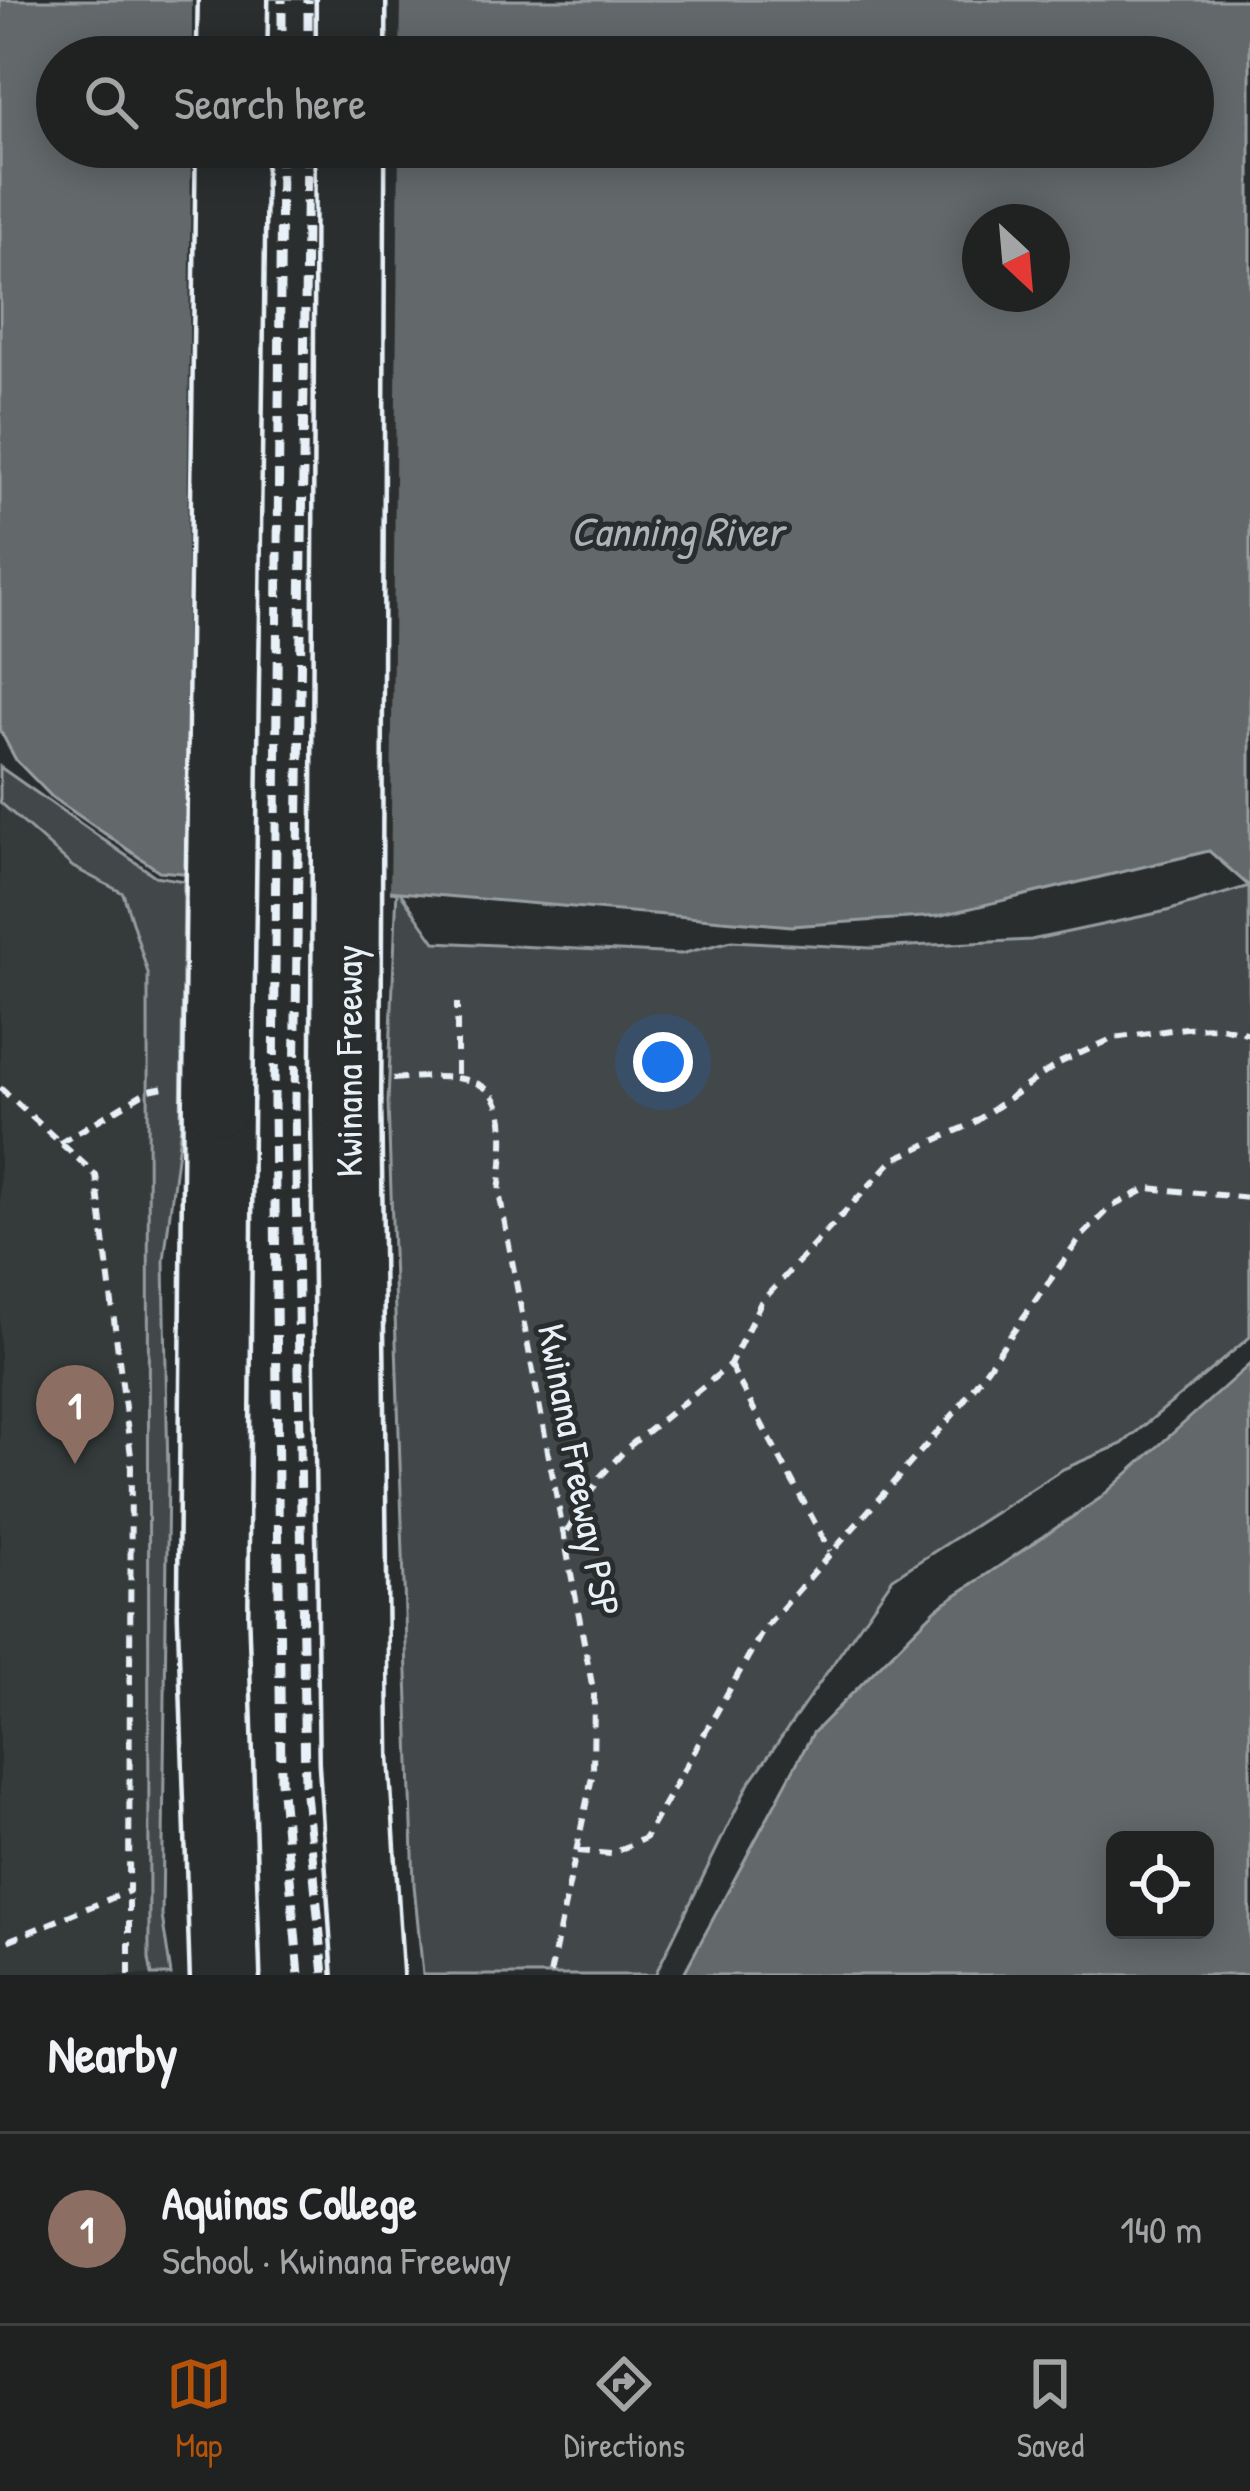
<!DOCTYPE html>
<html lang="en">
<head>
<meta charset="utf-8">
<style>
	:root { --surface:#202222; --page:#2d2f2f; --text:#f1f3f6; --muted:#a2a4a5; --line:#3d3f40; --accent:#b45309 }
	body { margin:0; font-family:"Patrick Hand",sans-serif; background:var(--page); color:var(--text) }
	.controls { position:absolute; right:36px; bottom:36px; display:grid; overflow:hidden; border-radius:18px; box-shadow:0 6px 30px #0003 }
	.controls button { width:108px; height:108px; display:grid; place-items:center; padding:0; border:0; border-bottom:3px solid var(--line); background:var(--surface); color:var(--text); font:60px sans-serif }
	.compass { position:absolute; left:962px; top:204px; width:108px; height:108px; border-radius:50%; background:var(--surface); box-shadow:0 6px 30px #0003; rotate:154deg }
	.you { position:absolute; left:663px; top:1062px; width:42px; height:42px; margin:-30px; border:9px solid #fff; border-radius:50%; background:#1a73e8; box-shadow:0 0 0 18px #1a73e833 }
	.badge { display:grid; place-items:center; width:78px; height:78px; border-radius:50%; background:var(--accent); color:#fff; font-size:39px; font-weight:700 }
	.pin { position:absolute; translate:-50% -99px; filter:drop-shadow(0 3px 6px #0008) }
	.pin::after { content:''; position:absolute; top:63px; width:42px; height:36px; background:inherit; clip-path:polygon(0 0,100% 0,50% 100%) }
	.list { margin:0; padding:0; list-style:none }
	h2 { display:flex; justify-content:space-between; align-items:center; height:156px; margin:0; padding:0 48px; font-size:51px }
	h2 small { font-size:39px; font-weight:400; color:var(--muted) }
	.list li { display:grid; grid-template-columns:78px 1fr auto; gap:36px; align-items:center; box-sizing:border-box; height:192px; padding:0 48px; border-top:3px solid var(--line) }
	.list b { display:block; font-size:45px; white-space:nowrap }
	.list p { margin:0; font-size:39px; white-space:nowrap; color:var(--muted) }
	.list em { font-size:39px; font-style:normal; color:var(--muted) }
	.icon { flex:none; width:66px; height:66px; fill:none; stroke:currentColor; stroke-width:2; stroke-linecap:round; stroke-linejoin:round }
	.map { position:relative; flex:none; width:1250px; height:1975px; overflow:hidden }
	.search { position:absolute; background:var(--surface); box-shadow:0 6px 30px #0003; left:36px; right:36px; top:36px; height:132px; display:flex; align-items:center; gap:30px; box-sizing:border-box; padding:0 42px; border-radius:66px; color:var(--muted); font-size:45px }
	.sheet { height:348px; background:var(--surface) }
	nav { display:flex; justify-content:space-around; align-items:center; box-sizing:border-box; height:168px; border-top:3px solid var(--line); background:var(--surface); font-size:33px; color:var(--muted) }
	nav a { display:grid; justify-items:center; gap:6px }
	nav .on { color:var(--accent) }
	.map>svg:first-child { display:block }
</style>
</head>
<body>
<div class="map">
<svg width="1250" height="1975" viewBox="0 0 1250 1975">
	<rect width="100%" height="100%" fill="#2a2d2e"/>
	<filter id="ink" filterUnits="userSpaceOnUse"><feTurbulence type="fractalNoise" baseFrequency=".00833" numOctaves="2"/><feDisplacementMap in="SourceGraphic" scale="24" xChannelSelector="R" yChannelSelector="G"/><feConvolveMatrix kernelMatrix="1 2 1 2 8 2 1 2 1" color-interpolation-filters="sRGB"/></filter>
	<g filter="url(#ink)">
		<!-- built -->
		<path fill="#363a3b" d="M0,802L73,867L123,893L148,973L152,1975H0Z"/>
		<!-- green -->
		<path fill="#424648" stroke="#959ca0" stroke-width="3" d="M0,767L155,876L184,881L181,1125L164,1260L168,1476L162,1916L171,1975H152L149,1959L148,973L123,893L73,867L0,802Z
			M1249,886L1250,1337L1122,1444L1063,1469L893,1578L748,1785L655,1975H423L414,1885L388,1102L397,888L435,942L681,954L731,941L871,948L1031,940L1167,911Z"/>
		<!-- water -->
		<path fill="#63686b" stroke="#989fa3" stroke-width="3" fill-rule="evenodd" d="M0,0H1250V887L1209,851L938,916L791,926L159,871L52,797L16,760L0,730ZM57,57H1193V147H57ZM980,222H1052V294H980Z
			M1250,1364V1975H683L813,1733L937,1608L1099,1499ZM1115,1840H1205V1930H1115Z"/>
		<!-- pier -->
		<path fill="#2a2d2e" d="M192,0H401L400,57H192Z
			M191,147H399L390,894L184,879Z"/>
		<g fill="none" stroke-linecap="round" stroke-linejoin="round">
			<!-- motorway casing -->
			<g stroke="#e8f1f8" stroke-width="75">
				<path id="motorway" d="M232,57L233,0
					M351,57V0
					M218,1101L213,1615L225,1975
					M346,1102L354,1761L368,1975"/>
			</g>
			<!-- path -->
			<path stroke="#e8f1f8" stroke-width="6" stroke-dasharray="12 9" stroke-linecap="butt" d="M457,1074V1003
				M393,1079C499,1070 512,1087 499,1192L594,1695L593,1772L550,1975
				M0,1088L96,1175L131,1456L129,1891L0,1944
				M60,1143L149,1090L169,1086
				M730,1365L830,1551
				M567,1531L600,1477L627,1448L730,1365L761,1302L894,1159L972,1124L1059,1063L1114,1038L1185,1028L1222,1027L1250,1034
				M578,1851L611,1854L645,1838L764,1629L958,1409L1081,1237L1111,1207L1148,1188L1250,1198
				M129,1975V1891"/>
			<!-- motorway -->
			<use href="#motorway" stroke="#2a2d2e" stroke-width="66"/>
			<!-- rail -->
			<path stroke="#e8f1f8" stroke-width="9" stroke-dasharray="18 9" stroke-linecap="butt" d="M282,57V0
				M308,57V0
				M281,147L274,1102L281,1781L299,1975
				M307,147L295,1101L305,1784L324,1975"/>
			<!-- motorway-bridge casing -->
			<g stroke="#e8f1f8" stroke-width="75" stroke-linecap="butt">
				<path id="motorway-bridge" d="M218,1101L231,147
					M346,1102L350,147"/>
			</g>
			<!-- motorway-bridge -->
			<use href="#motorway-bridge" stroke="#2a2d2e" stroke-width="66"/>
		</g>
	</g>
	<g text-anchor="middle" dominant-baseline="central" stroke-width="10" stroke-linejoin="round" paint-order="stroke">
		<!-- street labels -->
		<g font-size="39" fill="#e8f1f8" stroke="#2a2d2e">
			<text transform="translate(347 1061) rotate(-90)">Kwinana Freeway</text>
			<text transform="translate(580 1470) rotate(79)">Kwinana Freeway PSP</text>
		</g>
		<!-- water labels -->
		<g font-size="42" font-style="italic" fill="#acb3b9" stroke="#2a2d2e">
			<text x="677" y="530">Canning River</text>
		</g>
	</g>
</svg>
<div class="controls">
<button><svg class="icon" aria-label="locate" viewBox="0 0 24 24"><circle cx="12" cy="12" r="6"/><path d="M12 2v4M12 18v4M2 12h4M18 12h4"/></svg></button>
</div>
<svg class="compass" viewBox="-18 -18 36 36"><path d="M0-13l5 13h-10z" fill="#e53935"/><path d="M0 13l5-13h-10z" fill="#a2a4a5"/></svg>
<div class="you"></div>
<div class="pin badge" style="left:75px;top:1464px;background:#8d6e63">1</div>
<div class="search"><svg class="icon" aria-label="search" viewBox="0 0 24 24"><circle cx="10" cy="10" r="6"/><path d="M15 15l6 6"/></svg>Search here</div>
</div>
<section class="sheet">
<h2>Nearby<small></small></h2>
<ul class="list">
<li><span class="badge" style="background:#8d6e63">1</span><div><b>Aquinas College</b><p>School · Kwinana Freeway</p></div><em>140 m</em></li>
</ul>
</section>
<nav>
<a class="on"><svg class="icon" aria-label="map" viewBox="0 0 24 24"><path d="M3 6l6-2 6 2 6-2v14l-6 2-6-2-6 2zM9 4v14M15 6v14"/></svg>Map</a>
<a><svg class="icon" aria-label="directions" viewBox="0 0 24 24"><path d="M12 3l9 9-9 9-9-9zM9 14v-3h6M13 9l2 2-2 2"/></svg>Directions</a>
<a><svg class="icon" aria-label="saved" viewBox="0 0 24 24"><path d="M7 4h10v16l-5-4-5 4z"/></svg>Saved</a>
</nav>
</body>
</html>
